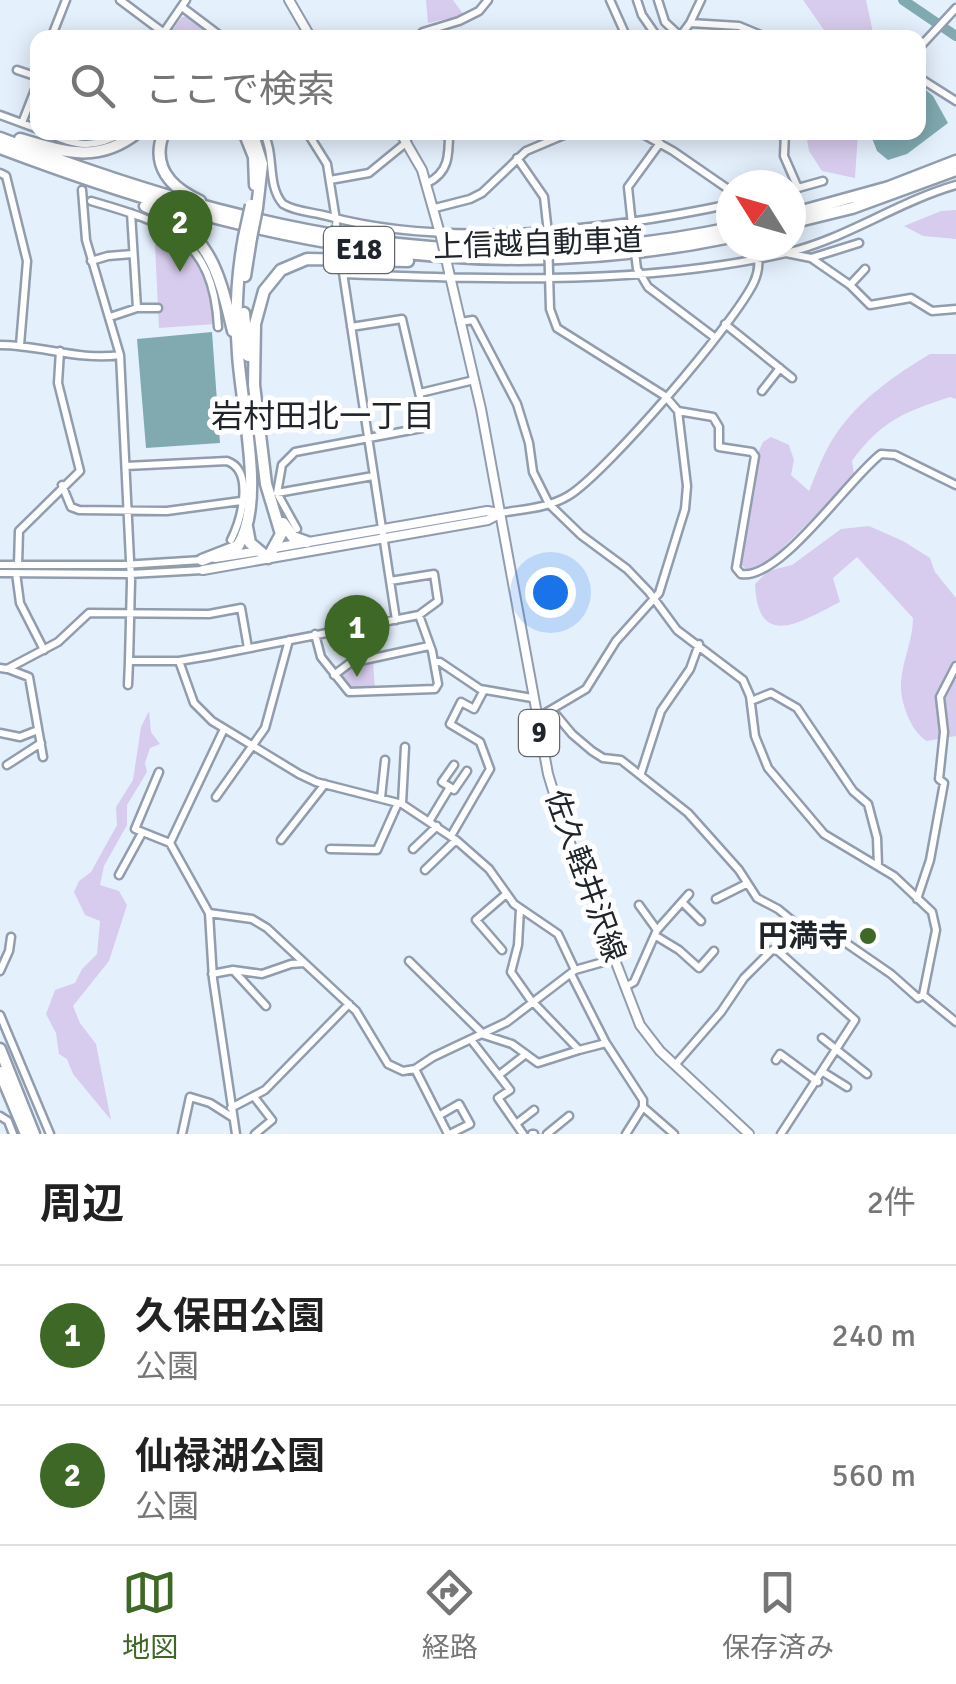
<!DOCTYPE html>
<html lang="ja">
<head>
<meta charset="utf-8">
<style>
	:root { --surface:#fff; --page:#f6f6f6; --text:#222; --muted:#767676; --line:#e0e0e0; --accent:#3e6825 }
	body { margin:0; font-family:Signika,"Noto Sans JP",sans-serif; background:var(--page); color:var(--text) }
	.compass { position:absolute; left:716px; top:170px; width:90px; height:90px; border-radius:50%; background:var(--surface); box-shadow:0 5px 25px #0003; rotate:307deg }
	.you { position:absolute; left:550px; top:592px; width:35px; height:35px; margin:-25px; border:8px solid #fff; border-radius:50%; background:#1a73e8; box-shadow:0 0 0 15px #1a73e833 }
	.badge { display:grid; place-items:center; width:65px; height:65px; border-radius:50%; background:var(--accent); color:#fff; font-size:32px; font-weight:700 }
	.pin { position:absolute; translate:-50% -82px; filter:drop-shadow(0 2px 5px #0008) }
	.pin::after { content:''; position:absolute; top:52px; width:35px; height:30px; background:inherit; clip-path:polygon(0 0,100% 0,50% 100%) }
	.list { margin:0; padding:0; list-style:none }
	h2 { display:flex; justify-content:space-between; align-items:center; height:130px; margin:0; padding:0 40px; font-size:42px }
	h2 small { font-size:32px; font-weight:400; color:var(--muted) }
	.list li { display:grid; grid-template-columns:65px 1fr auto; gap:30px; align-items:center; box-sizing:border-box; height:140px; padding:0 40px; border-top:2px solid var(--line) }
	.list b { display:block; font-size:38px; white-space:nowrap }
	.list p { margin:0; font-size:32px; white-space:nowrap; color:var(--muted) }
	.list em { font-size:32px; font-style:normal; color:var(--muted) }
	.icon { flex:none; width:55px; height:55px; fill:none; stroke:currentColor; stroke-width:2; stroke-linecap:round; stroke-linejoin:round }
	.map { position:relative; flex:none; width:956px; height:1134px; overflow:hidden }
	.search { position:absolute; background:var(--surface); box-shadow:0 5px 25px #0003; left:30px; right:30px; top:30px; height:110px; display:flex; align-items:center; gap:25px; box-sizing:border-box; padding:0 35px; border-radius:20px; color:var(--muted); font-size:38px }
	.sheet { height:410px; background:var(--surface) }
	nav { display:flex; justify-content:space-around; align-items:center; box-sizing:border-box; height:140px; border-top:2px solid var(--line); background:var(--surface); font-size:28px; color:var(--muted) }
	nav a { display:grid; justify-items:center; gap:5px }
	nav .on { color:var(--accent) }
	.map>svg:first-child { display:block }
</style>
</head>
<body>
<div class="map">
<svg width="956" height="1134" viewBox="0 0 956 1134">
	<rect width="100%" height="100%" fill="#e5f0fd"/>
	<!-- green -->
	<path fill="#d7cced" d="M426,0H453L464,15L428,23Z
		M803,0H866L874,37H829Z
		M187,16L209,33L208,37H182L172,30L182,17Z
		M858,133L855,178L822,171L809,151L806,134Z
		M956,210V239L923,236L904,226L941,211Z
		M154,225C197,244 210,280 215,324L159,328Z
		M930,354H956V399L950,397C904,412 881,421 852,461L854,474L844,488L765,565L749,571L741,565L755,489L758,453L763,442L771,437L789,445L794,460L791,475L809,491C817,472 824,451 836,434C859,400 895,375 930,354Z
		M869,526L903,541L930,558L935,572L956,598V736L927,741C911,732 900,702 901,683C902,661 913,641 913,618L857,557L833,578L840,602C800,622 758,651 755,584L768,571L792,565L841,529Z
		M373,661L375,690L353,691L339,678L353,665Z
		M149,711L151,732L160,744L150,748L145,763L147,772L127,805V825L104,866L100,885L119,891L127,905L109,961L73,1006L80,1023L96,1044L111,1120L73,1074L67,1059L59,1054L56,1033L46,1014L55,990L75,983L82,969L97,954L100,921L85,915L74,892L79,881L91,872L117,825L116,807L133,780L141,727Z"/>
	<!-- water -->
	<path fill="#80aab0" d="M919,84L933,96L948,123L907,154L888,160L877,151L870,133L918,132Z
		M212,332L220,443L146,448L137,339Z"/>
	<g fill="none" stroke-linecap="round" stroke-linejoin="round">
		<!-- river -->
		<path stroke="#80aab0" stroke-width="10" d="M903,0L956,36"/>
		<!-- minor casing -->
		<g stroke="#919dad" stroke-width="11">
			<path id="minor" d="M120,0L164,33
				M610,0L627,38
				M637,0L642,15L658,38
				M658,0L665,22L680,36
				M182,7L223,38
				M690,23L701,0
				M51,38L66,0
				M160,38L186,0
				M417,38L423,32L459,21L479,11L488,0
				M679,38L690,23L739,26L768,38
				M918,49L956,8
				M17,70L38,77
				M918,77L956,101
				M0,115L38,129
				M22,123L38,82
				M45,132C76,146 93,150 124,132
				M263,132C276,155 266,185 283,204C296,212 313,212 327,216C449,249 609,230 731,204
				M307,132L327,164L336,220
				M639,132L673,151L731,191
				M785,132L784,156L798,188L791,191
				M517,158L544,197L548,233
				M0,173L6,176L27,261L20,345
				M330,180L369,173L407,142
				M427,183C449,173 449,155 449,132
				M798,188L823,181
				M82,190L86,240L120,355L131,581L129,661H179L209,656L419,615L438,601L434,574L390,581
				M91,201C167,223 213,237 218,327
				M435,208L470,199L482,193L526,151L571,132
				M632,225L628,187L660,143
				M786,253L811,258L850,285L870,305L911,298L932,311L956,309
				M811,258L859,243
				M91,261L108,256L133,254
				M638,270L648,287L714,337
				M343,273L396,620
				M343,274C489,279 642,286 786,253C846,239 897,202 956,185
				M850,285L865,269
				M137,308H158
				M110,317L137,308L131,213
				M460,322L473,320L517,404L529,443L533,472L549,504L581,535L627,569L649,592L677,630L743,680L750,696L755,736L768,768L824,834L894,876L932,912L936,930L923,995
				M725,324L792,378
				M351,327L402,319L427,427L295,452L282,465L277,493L373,476
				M0,345C41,345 80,361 120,355
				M762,391L780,368
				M420,393L474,380
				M678,411L713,417L719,427V447L752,452L755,456L736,568L741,574C780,581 849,478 881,454L895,455L956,485
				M126,466L227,461C255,471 241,520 231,540
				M62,485L71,507L79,510L167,511L241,501
				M277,493L297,529
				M501,513C523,509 548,508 568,496C605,474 735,323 754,282C760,269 759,258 756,245
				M0,565H123L202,560
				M18,565L19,531L80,471L58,383L60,351
				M0,573L130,574L203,570
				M16,573L20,603L44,650
				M315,634L321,657L349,692L435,689L438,684L432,651L419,615
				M179,661L194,703L212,721L299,774L316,782L402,804L456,840L489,869L514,904L558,934L575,970
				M434,662H440L480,689L532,698
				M0,668L7,669L58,642L89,613L209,614L241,608L248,648
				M8,669L29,677L43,757
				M334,675L350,663L429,646
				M128,685L129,661
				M751,701L771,693L797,708L853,791L868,804L877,838L878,866
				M552,710L572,734L592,751L603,758L621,760L688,813L739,870L757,898L778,909L812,937L846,943L891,974L918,998L923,995L956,1022
				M537,718L586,689L616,641L659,593L685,509L687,486L678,411L665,396L557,328L550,309L549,274
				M224,729L170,843L209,913L213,979L236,1134
				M0,733L20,737L38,730
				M7,765L41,743
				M159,772L135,829L170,843
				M641,773L661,711L690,669L699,644
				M450,787L454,790L467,771
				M216,797L265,728L289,640
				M381,798L385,760
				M402,804L405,747
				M430,820L450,787L442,782L454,765
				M451,836L490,769L480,742L450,724L461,702L474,709L484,690
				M281,840L325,784
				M330,849L377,850L398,803
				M413,849L437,826
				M425,870L456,840
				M119,875L142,833
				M716,899L746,884
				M917,899L930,860L944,783L939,779L944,732L940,697L956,666
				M682,902L701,921
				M520,909L518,945L511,972L530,999L579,1050L606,1043
				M209,913L252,919L267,928L356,1011L388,1064L403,1071L415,1069L448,1134
				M657,930L689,894
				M656,936L679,950L699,968L714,951
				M502,950L476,920L505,895
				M409,961L484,1035L512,1044L538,1063L579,1050
				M233,970L262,974L291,964L304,963
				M0,971L9,951L11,937
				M212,974L233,970L266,1006
				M571,974L606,1043L643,1100V1107L626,1134
				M625,987L634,982L657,930L639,905
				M0,1015L50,1134
				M822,1038L867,1074
				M472,1041L510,1090L498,1098L523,1134
				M776,1060L780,1054L818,1082
				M675,1065L721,1012L744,978L772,950L778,951
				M415,1069L433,1057L507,1022L575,970L614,959
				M823,1072L847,1087
				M499,1075L526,1054
				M255,1098L272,1120L255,1134
				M643,1107L674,1134
				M231,1108L265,1090L349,1004
				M440,1115L459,1104L470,1124L450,1134
				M0,1116L8,1121L13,1134
				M516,1124L534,1110
				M182,1134L190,1097L210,1103L232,1117
				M532,1134H534
				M547,1134L569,1116
				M781,1134L855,1020L778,951L803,930"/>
		</g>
		<!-- major casing -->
		<g stroke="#919dad" stroke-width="12">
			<path id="major" d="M289,0L311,38
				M400,132L422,170L441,237
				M449,272L481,409L548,774L565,830L640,1025L660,1051L749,1134
				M274,548L487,511L501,513
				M215,558L260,551
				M203,570L488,520L501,513"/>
		</g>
		<!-- highway casing -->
		<g stroke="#919dad" stroke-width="15">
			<path id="highway" d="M164,132C150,166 171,188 200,201
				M244,132L254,157L255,185
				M252,132L262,164L257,208
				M0,138C246,232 468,283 731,228
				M20,139C64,152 99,164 138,132
				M0,148C243,240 471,291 731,237
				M145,206C210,232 218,268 233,331
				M791,214L889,187L956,161
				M791,223L852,208L956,170
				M245,276L251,238
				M244,313L248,356
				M283,523L293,537L307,542
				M247,527L250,543L268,558L281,534L266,484L254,385L255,324L264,291L281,270L307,259L408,261
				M202,560L238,546C266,502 241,406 238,354C235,315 237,275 244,237
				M0,1049L34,1134
				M0,1072L26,1134"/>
		</g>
		<!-- minor -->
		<use href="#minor" stroke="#fff" stroke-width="6"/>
		<!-- major -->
		<use href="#major" stroke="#fff" stroke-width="8"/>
		<!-- highway -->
		<use href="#highway" stroke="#fff" stroke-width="10"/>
		<!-- minor-bridge casing -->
		<g stroke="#919dad" stroke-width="11" stroke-linecap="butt">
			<path id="minor-bridge" d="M336,224L342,267
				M632,227L637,269
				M548,235L549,273"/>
		</g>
		<!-- major-bridge casing -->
		<g stroke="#919dad" stroke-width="12" stroke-linecap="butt">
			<path id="major-bridge" d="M441,237L449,272"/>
		</g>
		<!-- highway-bridge casing -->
		<g stroke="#919dad" stroke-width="15" stroke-linecap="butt">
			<path id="highway-bridge" d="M244,237L251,205
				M251,238L257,208"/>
		</g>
		<!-- minor-bridge -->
		<use href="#minor-bridge" stroke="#fff" stroke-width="6"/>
		<!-- major-bridge -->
		<use href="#major-bridge" stroke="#fff" stroke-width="8"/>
		<!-- highway-bridge -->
		<use href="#highway-bridge" stroke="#fff" stroke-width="10"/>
	</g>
	<!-- markers -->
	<circle fill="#3e6825" stroke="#fff" stroke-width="4" cx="868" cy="936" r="10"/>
	<g text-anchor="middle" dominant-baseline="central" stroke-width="10" stroke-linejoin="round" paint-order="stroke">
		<!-- shield labels -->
		<g fill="#fff" stroke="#63666b" stroke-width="2.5">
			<rect x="324" y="227" width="70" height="46" rx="8"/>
			<rect x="519" y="710" width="40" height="46" rx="8"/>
		</g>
		<g font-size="28" font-weight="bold" fill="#20252b">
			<text x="359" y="250">E18</text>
			<text x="539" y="733">9</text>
		</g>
		<!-- street labels -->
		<g font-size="30" fill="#20252b" stroke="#fff">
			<text transform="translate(538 244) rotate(-2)">上信越自動車道</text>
			<text transform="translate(585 876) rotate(70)">佐久軽井沢線</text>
		</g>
		<!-- poi labels -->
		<g font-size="30" font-weight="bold" fill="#20252b" stroke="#fff" text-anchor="end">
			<text x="848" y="936">円満寺</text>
		</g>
		<!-- neighbourhood labels -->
		<g font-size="32" fill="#20252b" stroke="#fff">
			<text x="323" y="416">岩村田北一丁目</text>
		</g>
	</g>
</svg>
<svg class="compass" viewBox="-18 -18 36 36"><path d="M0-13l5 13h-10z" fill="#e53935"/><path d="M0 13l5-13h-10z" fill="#767676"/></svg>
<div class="you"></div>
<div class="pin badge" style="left:357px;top:677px">1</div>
<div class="pin badge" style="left:180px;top:272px">2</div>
<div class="search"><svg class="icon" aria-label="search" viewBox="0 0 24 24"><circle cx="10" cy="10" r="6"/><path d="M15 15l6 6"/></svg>ここで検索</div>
</div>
<section class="sheet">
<h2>周辺<small>2件</small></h2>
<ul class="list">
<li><span class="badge">1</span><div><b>久保田公園</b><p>公園</p></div><em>240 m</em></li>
<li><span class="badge">2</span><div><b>仙禄湖公園</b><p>公園</p></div><em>560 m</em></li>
</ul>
</section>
<nav>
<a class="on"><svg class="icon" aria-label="map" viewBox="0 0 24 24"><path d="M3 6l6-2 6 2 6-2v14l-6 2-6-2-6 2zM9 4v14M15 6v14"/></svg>地図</a>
<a><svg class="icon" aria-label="directions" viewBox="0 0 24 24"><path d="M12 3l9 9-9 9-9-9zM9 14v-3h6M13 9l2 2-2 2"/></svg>経路</a>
<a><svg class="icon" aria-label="saved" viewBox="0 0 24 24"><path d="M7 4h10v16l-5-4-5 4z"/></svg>保存済み</a>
</nav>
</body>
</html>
